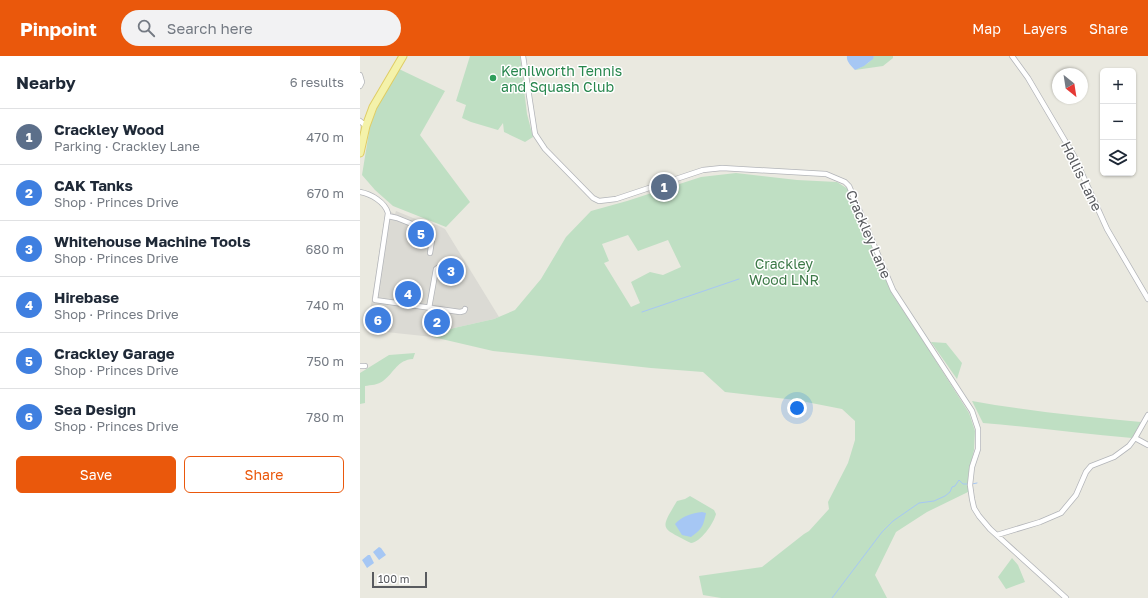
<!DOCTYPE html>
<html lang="en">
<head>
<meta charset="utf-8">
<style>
	:root { --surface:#fff; --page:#f2f2f3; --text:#1f2937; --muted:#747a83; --line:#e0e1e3; --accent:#ea580c }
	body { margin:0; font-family:"Golos Text",sans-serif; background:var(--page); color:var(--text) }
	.controls { position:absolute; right:12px; top:12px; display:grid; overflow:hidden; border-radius:6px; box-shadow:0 1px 3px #0004 }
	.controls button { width:36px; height:36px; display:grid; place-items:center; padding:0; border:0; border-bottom:1px solid var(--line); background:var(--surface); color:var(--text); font:20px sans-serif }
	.compass { position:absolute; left:692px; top:12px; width:36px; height:36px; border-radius:50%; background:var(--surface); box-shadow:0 1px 3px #0004; rotate:150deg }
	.scale { position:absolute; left:12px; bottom:10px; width:55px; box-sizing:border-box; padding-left:4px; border:2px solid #595b5f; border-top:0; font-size:11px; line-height:14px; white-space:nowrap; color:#595b5f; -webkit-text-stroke:3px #fff; paint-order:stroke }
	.you { position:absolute; left:437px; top:352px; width:14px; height:14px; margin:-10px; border:3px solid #fff; border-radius:50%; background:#1a73e8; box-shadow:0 0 0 6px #1a73e833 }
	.badge { display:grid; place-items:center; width:26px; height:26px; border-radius:50%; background:var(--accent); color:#fff; font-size:13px; font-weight:700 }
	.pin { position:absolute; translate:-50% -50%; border:2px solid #fff; box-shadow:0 1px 4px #0006 }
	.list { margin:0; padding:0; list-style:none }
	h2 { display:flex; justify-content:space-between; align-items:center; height:52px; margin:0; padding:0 16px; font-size:17px }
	h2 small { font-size:13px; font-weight:400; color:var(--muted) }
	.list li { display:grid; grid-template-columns:26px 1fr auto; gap:12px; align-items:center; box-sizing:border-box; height:56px; padding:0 16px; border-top:1px solid var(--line) }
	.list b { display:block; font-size:15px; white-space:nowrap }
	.list p { margin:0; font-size:13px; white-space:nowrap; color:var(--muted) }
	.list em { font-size:13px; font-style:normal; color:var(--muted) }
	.actions { display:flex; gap:8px; padding:12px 16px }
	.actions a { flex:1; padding:9px 0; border:1px solid var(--accent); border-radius:6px; text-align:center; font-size:14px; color:var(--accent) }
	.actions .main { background:var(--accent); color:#fff }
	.icon { flex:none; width:22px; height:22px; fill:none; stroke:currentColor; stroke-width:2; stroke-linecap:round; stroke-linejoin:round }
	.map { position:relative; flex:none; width:788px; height:542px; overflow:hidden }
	header { display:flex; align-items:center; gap:24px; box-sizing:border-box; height:56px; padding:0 20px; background:var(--accent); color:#fff }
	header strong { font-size:19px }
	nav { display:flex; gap:22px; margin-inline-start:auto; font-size:14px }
	.search { width:280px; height:36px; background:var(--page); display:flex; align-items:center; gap:10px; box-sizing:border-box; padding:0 14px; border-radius:22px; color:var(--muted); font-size:15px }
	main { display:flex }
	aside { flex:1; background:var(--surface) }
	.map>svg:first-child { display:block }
</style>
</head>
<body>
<header>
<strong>Pinpoint</strong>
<div class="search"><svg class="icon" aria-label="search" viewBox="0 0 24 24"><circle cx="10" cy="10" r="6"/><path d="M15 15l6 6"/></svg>Search here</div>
<nav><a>Map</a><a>Layers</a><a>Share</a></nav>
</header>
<main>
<aside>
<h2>Nearby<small>6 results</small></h2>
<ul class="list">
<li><span class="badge" style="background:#5c6f8a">1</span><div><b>Crackley Wood</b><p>Parking · Crackley Lane</p></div><em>470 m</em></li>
<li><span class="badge" style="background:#3f7fe0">2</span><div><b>CAK Tanks</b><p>Shop · Princes Drive</p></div><em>670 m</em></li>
<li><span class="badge" style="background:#3f7fe0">3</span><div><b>Whitehouse Machine Tools</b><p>Shop · Princes Drive</p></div><em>680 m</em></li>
<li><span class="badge" style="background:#3f7fe0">4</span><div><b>Hirebase</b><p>Shop · Princes Drive</p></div><em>740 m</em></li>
<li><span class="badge" style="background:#3f7fe0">5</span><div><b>Crackley Garage</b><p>Shop · Princes Drive</p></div><em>750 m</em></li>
<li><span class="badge" style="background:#3f7fe0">6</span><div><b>Sea Design</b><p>Shop · Princes Drive</p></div><em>780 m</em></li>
</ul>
<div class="actions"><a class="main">Save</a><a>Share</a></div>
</aside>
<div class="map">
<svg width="788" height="542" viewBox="0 0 788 542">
	<rect width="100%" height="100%" fill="#eae9e0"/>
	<!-- industrial -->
	<path fill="#dbdad4" d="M36,155L58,164L77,169L85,173L139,261L134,263L94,272L73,281L7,274L25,160L31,156L35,158Z"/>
	<!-- green -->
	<path fill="#bfdfc3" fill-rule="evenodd" d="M110,0H160L167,58L173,81L165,86L144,76L143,67L138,74L111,66L102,62L106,49L96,45Z
		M514,0H533V2L523,10L495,14C501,11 511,7 514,0Z
		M39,13L85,35L60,79L110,146L86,171L33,150L15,134L2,119L10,70L19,47Z
		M376,117L437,124L477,126L488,133L532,238L553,269L609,357L615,375L614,394L608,420V436L567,456L536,476L515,519L527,542H361L343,539L339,520L402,511L444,478L449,475L469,453L468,446L488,407L495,384V365L482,353L436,344L365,336L343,316L291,312L133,295L73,281L94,272L134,263L155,254L181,223L206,181L231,155L267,145L341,121ZM268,179L278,195L308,184L321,211L303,219L290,216L271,226L280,247L271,251L244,207L249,205L242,188Z
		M571,286L586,287L602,307L597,323Z
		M55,297L53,303C37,304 35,316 23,325C18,329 11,329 5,330V347L0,348V317L29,299Z
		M612,345C668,355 724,361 781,366L772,382C722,378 673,371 623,367Z
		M330,440L354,454L356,458C354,467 340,487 331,487C301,471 299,475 317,445L325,443Z
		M652,502L658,509L665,526L646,533L638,521Z"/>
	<!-- water -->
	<path fill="#a6c7f4" d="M487,0H514L513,3L504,10L495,14C491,10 486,5 487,0Z
		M342,456L346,457C343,471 342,473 331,481L322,479L315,468C322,460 332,457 342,456Z
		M19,491L21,492L26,499L19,504L13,496Z
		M8,499H10L14,507L7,512L2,504Z"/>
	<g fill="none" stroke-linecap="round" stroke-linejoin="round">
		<!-- stream -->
		<path stroke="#a6c7f4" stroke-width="1" d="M282,256L379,223
			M612,428L617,427
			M472,542L522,476L533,465L559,447L574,445L585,440L590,436L592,431L595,430L599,424L603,428H608"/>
		<!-- minor casing -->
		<g stroke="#b3b5b9" stroke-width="6">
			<path id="minor" d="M163,0L175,78L185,93L233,142L239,145L256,143L343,114L362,112L466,118L485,126L489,130L533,234L612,355L618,373V393L612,411L610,429L612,443L614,452L619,460L630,473L706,542
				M652,0L668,22L714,100L747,173L788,243
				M0,19L2,26L0,30
				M0,65L6,70
				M0,136C11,138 25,146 28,157L15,244L100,256L104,255L105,253
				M28,160L37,162L57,170L71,173L73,178L70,197
				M69,252L76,213L79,211H82
				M0,310H5
				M775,382L788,389
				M637,479L680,466L701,457L716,439L726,416L731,410L754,401L769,390L775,382L788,359"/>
		</g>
		<!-- primary casing -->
		<g stroke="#dfcd64" stroke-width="9">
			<path id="primary" d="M0,97L6,70L13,51L43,0"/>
		</g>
		<!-- minor -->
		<use href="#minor" stroke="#fff" stroke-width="4.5"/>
		<!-- primary -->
		<use href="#primary" stroke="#f4f2aa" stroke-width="7"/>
	</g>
	<!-- markers -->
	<circle fill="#2e9e5b" stroke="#fff" stroke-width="1.5" cx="133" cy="22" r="4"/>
	<g text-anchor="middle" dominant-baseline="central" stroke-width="3" stroke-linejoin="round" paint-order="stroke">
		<!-- leisure labels -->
		<g font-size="14" fill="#27864d" stroke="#fff" text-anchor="start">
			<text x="141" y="14">Kenilworth Tennis<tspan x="141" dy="16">and Squash Club</tspan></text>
		</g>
		<!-- street labels -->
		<g font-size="14" fill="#595b5f" stroke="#fff">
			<text transform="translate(722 120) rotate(64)">Hollis Lane</text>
			<text transform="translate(509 178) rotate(67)">Crackley Lane</text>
		</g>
		<!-- park labels -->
		<g font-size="14" fill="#3d7a48" stroke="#fff">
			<text x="424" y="207">Crackley<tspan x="424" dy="16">Wood LNR</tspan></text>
		</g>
	</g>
</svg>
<div class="controls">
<button>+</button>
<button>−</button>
<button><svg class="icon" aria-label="layers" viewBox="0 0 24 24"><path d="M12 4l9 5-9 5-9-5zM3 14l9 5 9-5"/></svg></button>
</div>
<svg class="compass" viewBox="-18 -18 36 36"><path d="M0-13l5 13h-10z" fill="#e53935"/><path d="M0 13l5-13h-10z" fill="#747a83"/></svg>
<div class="scale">100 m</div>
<div class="you"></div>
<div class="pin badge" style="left:304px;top:131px;background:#5c6f8a">1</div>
<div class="pin badge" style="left:77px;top:266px;background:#3f7fe0">2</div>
<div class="pin badge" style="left:91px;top:215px;background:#3f7fe0">3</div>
<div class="pin badge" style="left:48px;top:238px;background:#3f7fe0">4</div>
<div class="pin badge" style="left:61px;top:178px;background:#3f7fe0">5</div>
<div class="pin badge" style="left:18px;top:264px;background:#3f7fe0">6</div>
</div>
</main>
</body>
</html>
